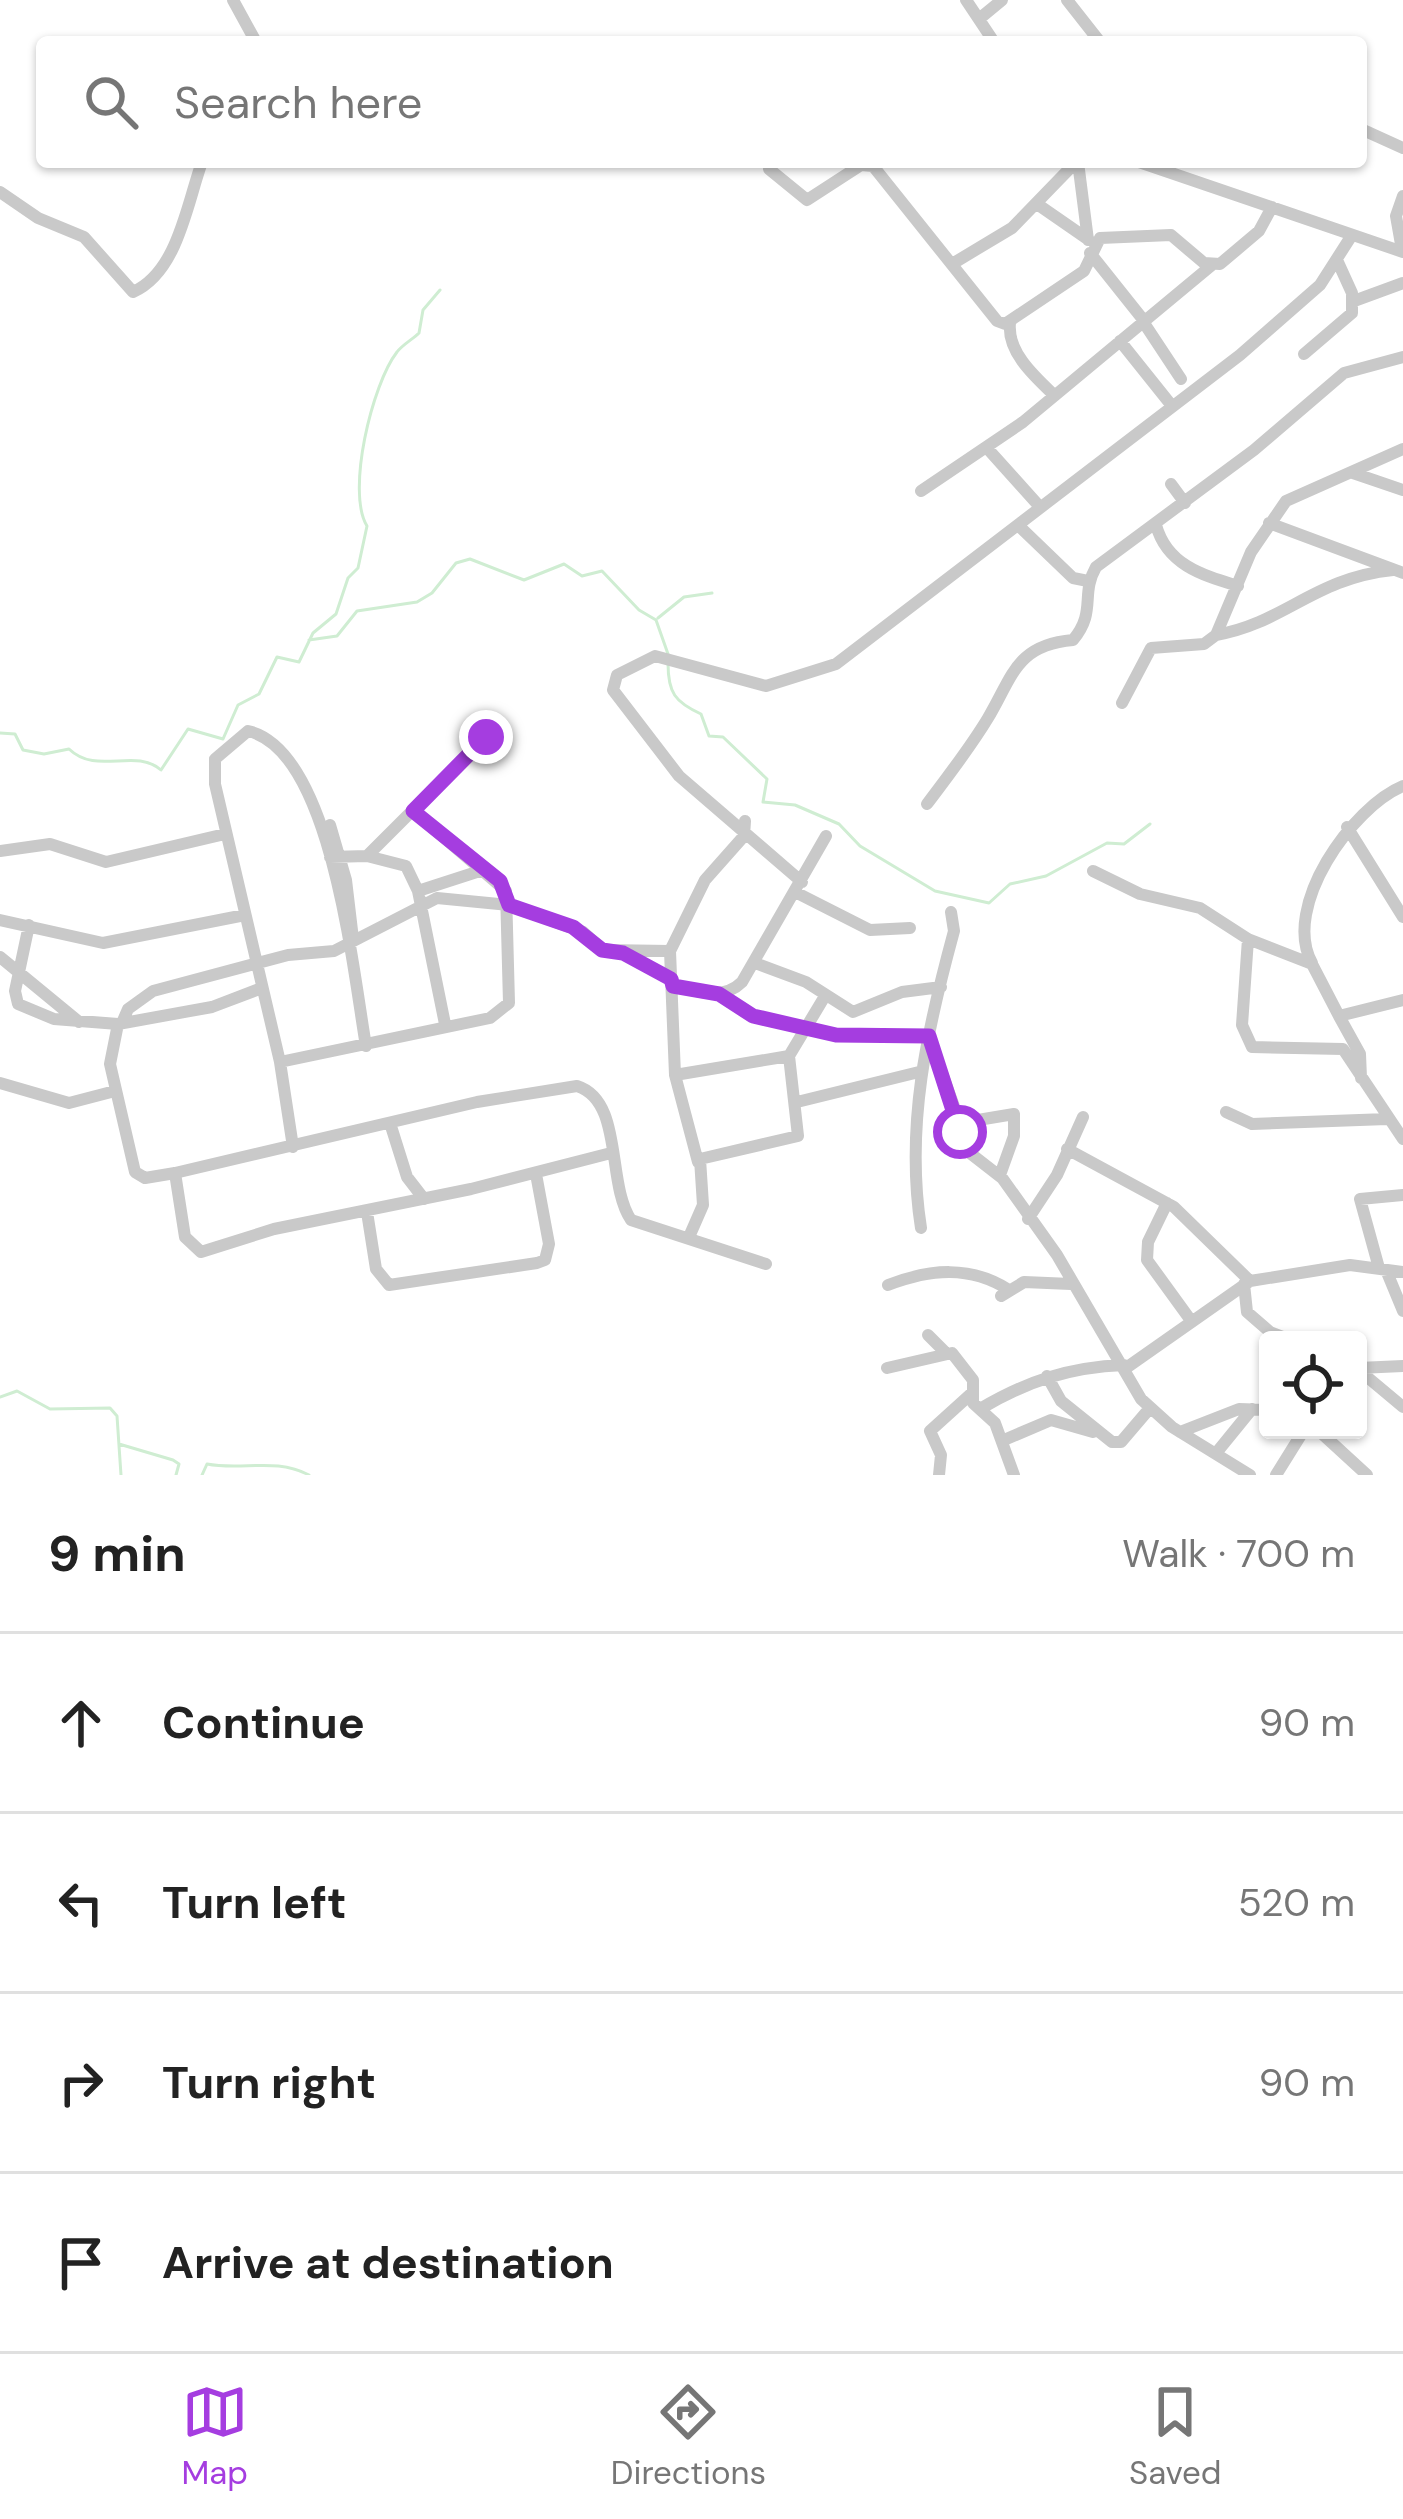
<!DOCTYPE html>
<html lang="en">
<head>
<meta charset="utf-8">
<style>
	:root { --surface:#fff; --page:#f6f6f6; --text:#222; --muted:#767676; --line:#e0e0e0; --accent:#a53de0 }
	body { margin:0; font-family:"DM Sans",sans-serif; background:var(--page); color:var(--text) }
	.controls { position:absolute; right:36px; bottom:36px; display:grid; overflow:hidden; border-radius:12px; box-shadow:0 3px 9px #0004 }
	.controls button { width:108px; height:108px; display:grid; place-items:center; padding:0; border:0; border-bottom:3px solid var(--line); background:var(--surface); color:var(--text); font:60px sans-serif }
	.stop { position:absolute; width:36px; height:36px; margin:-27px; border:9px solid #a53de0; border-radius:50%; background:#fff }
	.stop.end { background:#a53de0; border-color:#fff; box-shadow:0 3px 12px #0008 }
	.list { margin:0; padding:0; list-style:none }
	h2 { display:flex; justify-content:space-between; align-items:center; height:156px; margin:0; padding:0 48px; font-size:51px }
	h2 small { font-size:39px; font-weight:400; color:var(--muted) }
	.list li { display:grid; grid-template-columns:78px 1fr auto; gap:36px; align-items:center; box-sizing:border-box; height:180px; padding:0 48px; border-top:3px solid var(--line) }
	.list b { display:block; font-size:45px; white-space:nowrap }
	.list em { font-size:39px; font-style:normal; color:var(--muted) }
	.icon { flex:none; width:66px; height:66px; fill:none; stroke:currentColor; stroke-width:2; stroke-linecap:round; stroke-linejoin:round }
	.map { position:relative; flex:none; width:1403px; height:1475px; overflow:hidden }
	.search { position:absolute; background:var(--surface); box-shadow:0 3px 9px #0004; left:36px; right:36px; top:36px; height:132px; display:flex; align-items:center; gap:30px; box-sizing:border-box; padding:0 42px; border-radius:12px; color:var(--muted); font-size:45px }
	.sheet { height:876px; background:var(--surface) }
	nav { display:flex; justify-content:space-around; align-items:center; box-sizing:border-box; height:168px; border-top:3px solid var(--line); background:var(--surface); font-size:33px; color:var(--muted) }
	nav a { display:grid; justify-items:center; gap:6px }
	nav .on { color:var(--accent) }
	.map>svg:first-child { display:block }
</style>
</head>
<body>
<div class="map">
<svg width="1403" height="1475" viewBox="0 0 1403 1475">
	<rect width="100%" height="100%" fill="#fff"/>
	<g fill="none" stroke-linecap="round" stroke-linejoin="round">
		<!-- stream -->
		<path stroke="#cfedd2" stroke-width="3" d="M658,618L684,597L712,593
			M309,640L337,636L357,611L417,602L432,593L456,563L470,559L524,580L564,564L582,576L602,571L639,610L656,620L668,654
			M668,663C668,693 675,702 701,714L709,736L723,737L767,779L763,802L795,805L839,824L860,846L935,891L989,903L1010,884L1046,876L1107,843L1124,844L1150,824
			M0,733L15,734L23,750L44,754L69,749C97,776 135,747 161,770L188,729L223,739L238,705L259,694L277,657L299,662L313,633L336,614L348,578L358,568L367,526C346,492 372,384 397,352C402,345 413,339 419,333L423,310L440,290
			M0,1397L17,1391L50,1409L110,1408L117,1416L121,1475
			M119,1444L173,1460L179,1464L176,1475
			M202,1475L207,1464C242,1471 275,1457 309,1475"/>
		<!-- minor -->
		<path stroke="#c9c9c9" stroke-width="12" d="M233,0L256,42
			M966,0L994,42
			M1067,0L1100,42
			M979,19L1002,0
			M1361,129L1403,148
			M1078,162L1088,240
			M1139,162L1403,252
			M769,169L807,200L861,165L873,166L997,321L1005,324L1084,271L1100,238L1171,235L1204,263L1220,264L1259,231L1272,207
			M0,192L38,218L84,237L133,292C178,272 187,203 202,162
			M1037,204L1089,240
			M1402,250L1396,216L1403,196
			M1090,253L1145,322
			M952,264L1012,228L1076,162
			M1354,301L1403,283
			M1010,323C1007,352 1034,376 1054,395
			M1144,323L1181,379
			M1120,341L1172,406
			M1304,354L1352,313V293L1337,260
			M987,448L1040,507
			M1353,473L1403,490
			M1171,484L1185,503
			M921,491L1023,422L1212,265
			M1269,523L1403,573
			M1156,525C1167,565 1202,575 1238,586
			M1019,526L1073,578L1088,581
			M1216,635C1285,623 1314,578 1393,570
			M1122,703L1151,648L1204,644L1216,635L1251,552L1286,501L1403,449
			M927,804C948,776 970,748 988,718C1013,676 1016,645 1073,640C1097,611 1080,595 1096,567L1254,450L1344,373L1403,357
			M330,825L346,880L353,939
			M1347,827L1403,917
			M0,851L50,844L106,862L225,834
			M367,856L486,737
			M330,857L367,856L406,866L418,891L445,1024
			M1093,871L1140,894L1200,908L1248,939L1312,964L1339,1016L1403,1000
			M802,882L679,776L613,690L617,675L655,656L766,686L836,664L1240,355L1320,285L1352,235
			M418,891L486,869
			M797,893L870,930L910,928
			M0,920L103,943L245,915
			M29,925L15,991L18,1004L54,1019L118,1024
			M1248,939L1242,1025L1252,1047L1343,1049L1403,1139
			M625,954L671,979
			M0,957L79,1022
			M755,963L806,982L853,1012L902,992L941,987
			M1312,963C1281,907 1352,807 1403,786
			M673,986C697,991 723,1001 742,982L826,836
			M262,988L212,1007L118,1024L110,1064L135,1172L145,1178L175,1173L477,1102L577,1086C624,1101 606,1183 631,1220L766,1264
			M719,994L753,1016L836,1035L929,1037L960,1123L1014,1114V1136L1000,1175L1057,1255L1141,1399L1172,1427L1250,1475
			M1339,1016L1360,1054L1361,1078
			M122,1023L128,1009L153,991L288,955L334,951L437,898L509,905L583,932L603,950L670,951
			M280,1062L490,1018L509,1003L506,891L413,811
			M675,1075L789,1056
			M0,1083L69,1103L115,1091
			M797,1102L919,1072
			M1226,1112L1252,1124L1387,1119
			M390,1123L407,1177L424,1199
			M960,1123L966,1150L1002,1178
			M293,1147L280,1062L215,784V759L248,731C332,750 353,972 366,1046
			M1067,1149L1174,1207L1250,1281
			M698,1162L675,1075L670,951L705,880L744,836L745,821
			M175,1173L185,1237L201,1252L274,1229L471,1189L611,1153
			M1167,1203L1148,1242L1147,1260L1192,1322
			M367,1212L376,1269L389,1285L537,1263L545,1260L549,1244L536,1174
			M1028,1219L1057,1175L1083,1117
			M921,1228C905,1126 927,1030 954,931L951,912
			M689,1237L703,1205L700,1159L798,1136L789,1056L825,996
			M1379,1268L1360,1199L1403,1195
			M1386,1270L1403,1311
			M1244,1284L1247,1312L1270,1332L1291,1340
			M888,1285C930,1269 970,1265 1009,1290
			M1001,1296L1024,1282L1071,1284
			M928,1335L944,1351
			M887,1368L952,1353L973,1380V1403L995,1423L1014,1475
			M1126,1368L1250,1281L1350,1265L1403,1272
			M1359,1368L1403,1366
			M1360,1371L1403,1407
			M1047,1376L1061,1401L1112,1442H1121L1150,1408
			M980,1409C1027,1381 1070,1367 1124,1365
			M1318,1430L1367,1475
			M1180,1432L1239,1409L1268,1410
			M1004,1440L1051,1420L1093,1432
			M1217,1452L1252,1409
			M939,1475L941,1455L930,1431L972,1393
			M1276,1475L1304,1430"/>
	</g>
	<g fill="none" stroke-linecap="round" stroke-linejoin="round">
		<!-- route -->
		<path stroke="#a53de0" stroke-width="15" d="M486,737L413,811L500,881L509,905L573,927L602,950L623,953L671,979L673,986L719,994L753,1016L836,1035L929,1036L960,1132"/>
	</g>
</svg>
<div class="controls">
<button><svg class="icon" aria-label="locate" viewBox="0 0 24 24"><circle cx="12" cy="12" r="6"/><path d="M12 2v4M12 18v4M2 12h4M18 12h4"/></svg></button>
</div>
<div class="stop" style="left:960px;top:1132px"></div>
<div class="stop end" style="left:486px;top:737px"></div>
<div class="search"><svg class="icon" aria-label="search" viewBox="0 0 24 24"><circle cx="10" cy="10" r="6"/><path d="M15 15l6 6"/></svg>Search here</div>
</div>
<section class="sheet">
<h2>9 min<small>Walk · 700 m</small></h2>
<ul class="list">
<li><svg class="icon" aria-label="ahead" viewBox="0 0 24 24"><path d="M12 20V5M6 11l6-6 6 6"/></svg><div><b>Continue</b></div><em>90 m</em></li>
<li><svg class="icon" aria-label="left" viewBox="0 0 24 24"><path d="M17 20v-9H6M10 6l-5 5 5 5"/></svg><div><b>Turn left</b></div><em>520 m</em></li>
<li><svg class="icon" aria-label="right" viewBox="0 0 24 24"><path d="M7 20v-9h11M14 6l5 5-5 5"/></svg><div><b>Turn right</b></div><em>90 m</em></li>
<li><svg class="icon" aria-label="arrive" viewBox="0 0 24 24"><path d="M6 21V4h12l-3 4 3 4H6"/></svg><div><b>Arrive at destination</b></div></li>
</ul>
</section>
<nav>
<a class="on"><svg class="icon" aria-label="map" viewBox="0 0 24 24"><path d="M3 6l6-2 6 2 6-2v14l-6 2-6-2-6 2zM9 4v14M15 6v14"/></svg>Map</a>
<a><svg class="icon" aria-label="directions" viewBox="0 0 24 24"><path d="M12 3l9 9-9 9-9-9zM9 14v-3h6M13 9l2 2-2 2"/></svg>Directions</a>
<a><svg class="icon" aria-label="saved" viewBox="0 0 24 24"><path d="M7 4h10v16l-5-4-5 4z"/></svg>Saved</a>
</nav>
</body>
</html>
